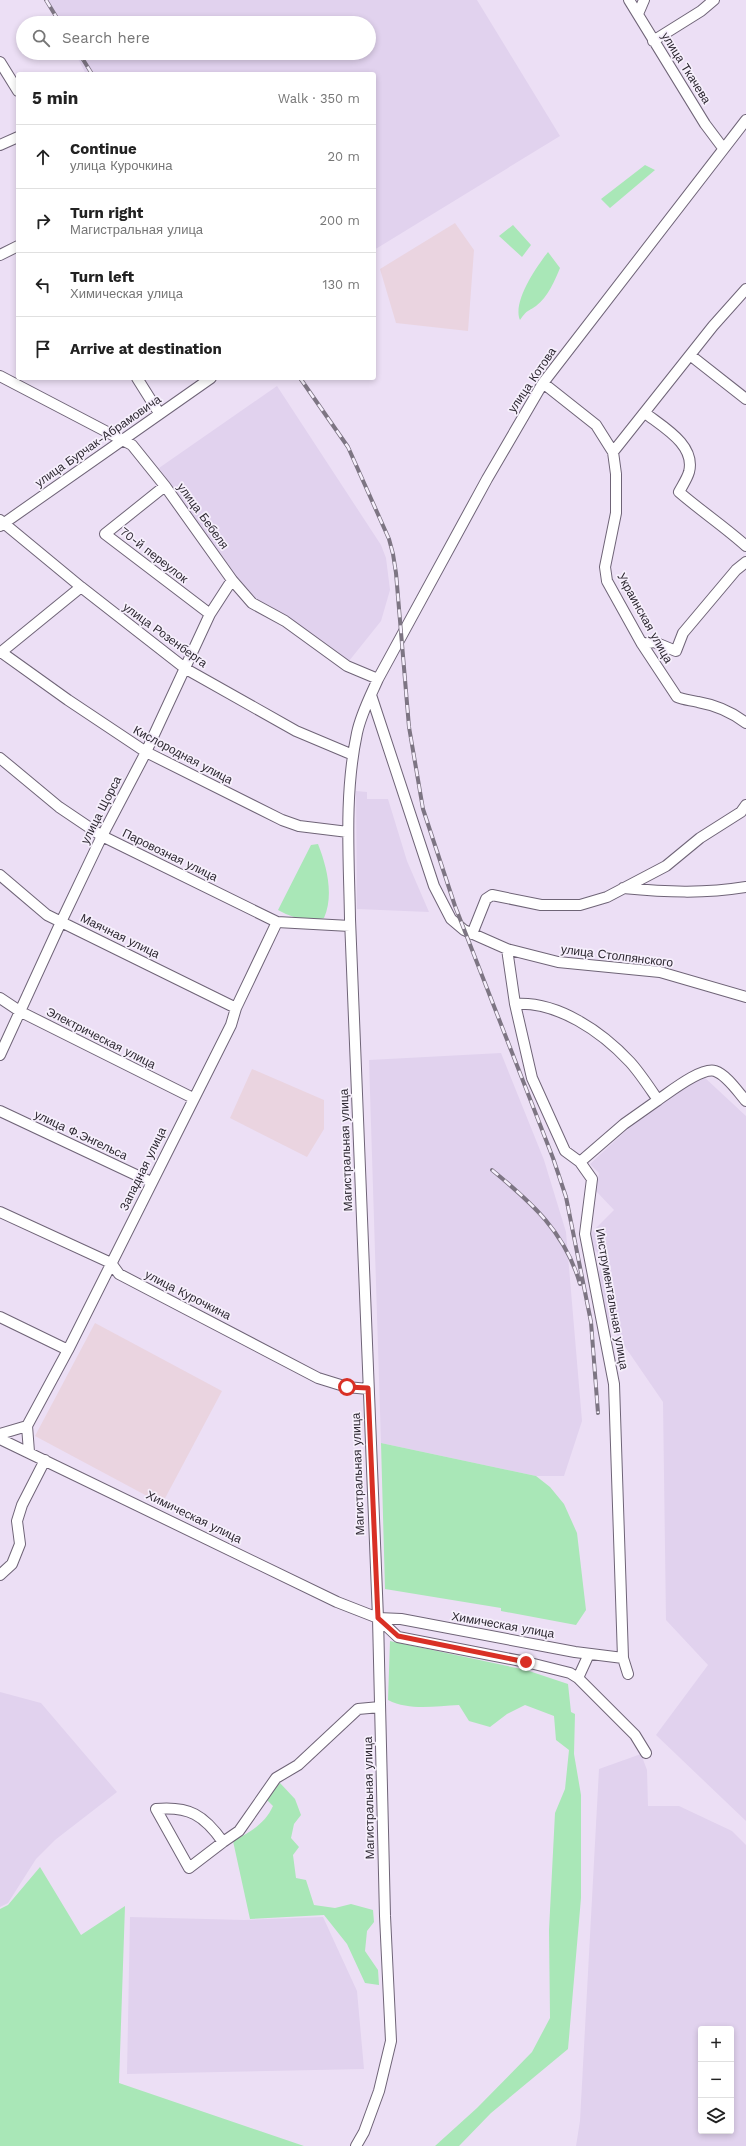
<!DOCTYPE html>
<html lang="en">
<head>
<meta charset="utf-8">
<style>
	:root { --surface:#fff; --page:#f6f6f6; --text:#222; --muted:#767676; --line:#e0e0e0 }
	body { margin:0; font-family:"Work Sans",sans-serif; background:var(--page); color:var(--text) }
	.controls { position:absolute; right:12px; bottom:12px; display:grid; overflow:hidden; border-radius:4px; box-shadow:0 2px 6px #0003 }
	.controls button { width:36px; height:36px; display:grid; place-items:center; padding:0; border:0; border-bottom:1px solid var(--line); background:var(--surface); color:var(--text); font:20px sans-serif }
	.stop { position:absolute; width:12px; height:12px; margin:-9px; border:3px solid #d93025; border-radius:50%; background:#fff }
	.stop.end { background:#d93025; border-color:#fff; box-shadow:0 1px 4px #0008 }
	.list { margin:0; padding:0; list-style:none }
	h2 { display:flex; justify-content:space-between; align-items:center; height:52px; margin:0; padding:0 16px; font-size:17px }
	h2 small { font-size:13px; font-weight:400; color:var(--muted) }
	.list li { display:grid; grid-template-columns:26px 1fr auto; gap:12px; align-items:center; box-sizing:border-box; height:64px; padding:0 16px; border-top:1px solid var(--line) }
	.list b { display:block; font-size:15px; white-space:nowrap }
	.list p { margin:0; font-size:13px; white-space:nowrap; color:var(--muted) }
	.list em { font-size:13px; font-style:normal; color:var(--muted) }
	.icon { flex:none; width:22px; height:22px; fill:none; stroke:currentColor; stroke-width:2; stroke-linecap:round; stroke-linejoin:round }
	.map { position:relative; flex:none; width:746px; height:2146px; overflow:hidden }
	.search { position:absolute; background:var(--surface); box-shadow:0 2px 6px #0003; left:16px; top:16px; width:360px; height:44px; display:flex; align-items:center; gap:10px; box-sizing:border-box; padding:0 14px; border-radius:22px; color:var(--muted); font-size:15px }
	.panel { position:absolute; background:var(--surface); box-shadow:0 2px 6px #0003; left:16px; top:72px; width:360px; height:308px; border-radius:4px }
	.map>svg:first-child { display:block }
</style>
</head>
<body>
<div class="map">
<svg width="746" height="2146" viewBox="0 0 746 2146">
	<rect width="100%" height="100%" fill="#ecdff5"/>
	<!-- built -->
	<path fill="#e1d2ee" fill-rule="evenodd" d="M45,0H477L560,136L374,250V74H86L75,53H369V23H58Z
		M277,386L381,545L386,558L390,590L381,621L349,661L323,641L251,596L159,468Z
		M356,791L367,792V799H388L407,861L429,912L357,909Z
		M501,1053L544,1160L566,1232L582,1421L564,1476H536L381,1443L369,1060Z
		M703,1076L746,1116V1821L656,1735L708,1665L666,1620L663,1402L606,1319L597,1273L607,1263L590,1245V1234L614,1210L596,1191L599,1173L590,1164L645,1113Z
		M0,1692L41,1703L117,1792L55,1840L36,1859L8,1903L0,1907Z
		M641,1754L647,1770L648,1806H679L732,1831L746,1845V2146H576L580,2121L599,1769ZM701,2029H731V2131H701Z
		M130,1917L244,1920L323,1917L357,1991L364,2069L127,2074Z"/>
	<!-- education -->
	<path fill="#ead4e0" d="M455,223L474,250L468,331L396,323L380,269Z
		M252,1069L324,1100V1129L307,1157L230,1118Z
		M95,1323L222,1391L162,1504L35,1436Z"/>
	<!-- green -->
	<path fill="#a9e7b7" d="M645,165L655,170L610,208L601,199Z
		M513,225L531,245L522,257L499,236Z
		M548,252L560,268C555,280 548,297 536,306C527,312 527,310 520,320C512,302 537,266 548,252Z
		M318,844C327,867 334,895 324,918C308,922 292,918 278,910L311,845Z
		M381,1443L536,1476L550,1487L564,1504L577,1533L586,1610L576,1625L501,1611V1608L385,1589Z
		M390,1641L526,1670L568,1684L571,1712L575,1714L574,1754L581,1795V1898L568,2049L491,2113L459,2146H435L477,2108L532,2052L550,2018L549,1930L555,1813L565,1789L569,1750L556,1740L554,1716L525,1705L507,1714L490,1727L469,1721L459,1705C435,1706 410,1711 388,1700Z
		M280,1783L295,1799L301,1815L294,1824L291,1838L299,1847L293,1855L296,1878L306,1880L314,1905L335,1908L351,1904L373,1910L374,1922L367,1931L365,1951L378,1970L379,1985L365,1983L347,1944L324,1915L250,1919L233,1841C250,1832 265,1824 273,1806L266,1799Z
		M40,1867L81,1935L125,1906L119,2083L304,2146H0V1909L8,1905Z"/>
	<g fill="none" stroke-linecap="round" stroke-linejoin="round">
		<!-- minor casing -->
		<g stroke="#6f6477" stroke-width="12">
			<path id="minor" d="M629,0L705,124L723,148
				M638,14L644,0
				M653,41L701,11L714,0
				M0,62L18,91
				M0,145L18,137
				M0,255L18,246
				M690,355L746,399
				M0,376L132,445L165,486L232,580L252,603L285,621L347,666L378,679
				M137,378L159,413
				M543,383L596,425L613,452L616,474V513L605,567L607,581L642,644L677,697C684,700 690,700 698,702C715,705 733,713 746,723
				M645,413C663,427 696,445 689,472C687,479 682,486 679,492C701,511 725,527 746,546
				M613,452L713,326L746,289
				M165,486L105,534L210,614
				M0,520L81,587L186,669L296,731L353,755
				M0,526L211,378
				M642,644L654,642L676,651L683,633L736,570L746,562
				M1,652L68,700L146,752L282,820L299,826L348,832
				M0,653L81,587
				M371,695L434,886L451,919L464,930L507,949L558,962L660,972L746,997
				M0,758L59,807L102,836L277,922L350,926
				M0,875L47,915L236,1008
				M623,888C666,892 703,894 746,887
				M472,934L486,899L492,895L541,905H580L607,897L666,866L700,838L741,812L746,805
				M507,949L515,1004L532,1078L565,1151L580,1162L592,1179L585,1234L614,1384L623,1658L628,1674
				M0,998L21,1012L193,1098
				M515,1004C558,1001 602,1032 630,1062C640,1073 649,1087 658,1100L624,1124L580,1162
				M0,1055L61,922L102,836L146,752L210,614L232,580
				M658,1100C670,1092 701,1067 715,1071C727,1075 738,1092 746,1101
				M0,1111L151,1182
				M0,1212L111,1263L119,1274L318,1378L347,1387L368,1389
				M0,1317L68,1350
				M27,1426L68,1350L231,1025L236,1008L277,922
				M0,1434L27,1426L29,1452
				M0,1439L337,1602L378,1618L401,1619L575,1652L623,1658
				M0,1575L12,1564L20,1544L17,1521L22,1505L45,1460
				M378,1618L398,1637L526,1662L570,1673L578,1678L635,1735L646,1753
				M578,1678L589,1654
				M223,1842L189,1868L156,1809C189,1806 204,1815 223,1842L239,1831L276,1778L298,1765L358,1709L380,1707
				M356,2146L364,2132L379,2091L391,2041L385,1916L378,1618L350,919C349,857 344,794 357,733C361,714 370,697 378,679L487,479L543,383L746,120"/>
		</g>
		<!-- minor -->
		<use href="#minor" stroke="#fff" stroke-width="10"/>
		<!-- rail casing -->
		<g stroke="#7d7583" stroke-width="4">
			<path id="rail" d="M46,0L60,23
				M79,53L92,74
				M300,378L348,447L389,539L393,554L396,573L409,727L423,809L455,906L553,1158L566,1197L591,1322L598,1413
				M492,1170C532,1203 565,1232 580,1284"/>
		</g>
		<!-- rail -->
		<use href="#rail" stroke="#f6effc" stroke-width="2.5" stroke-dasharray="8" stroke-linecap="butt"/>
	</g>
	<g fill="none" stroke-linecap="round" stroke-linejoin="round">
		<!-- route -->
		<path stroke="#d93025" stroke-width="5" d="M347,1387L368,1388L378,1618L398,1636L526,1662"/>
	</g>
	<g text-anchor="middle" dominant-baseline="central" stroke-width="3.5" stroke-linejoin="round" paint-order="stroke">
		<!-- street labels -->
		<g font-size="12" fill="#2c2730" stroke="#f6effc">
			<text transform="translate(686 68) rotate(58)">улица Ткачева</text>
			<text transform="translate(532 380) rotate(-56)">улица Котова</text>
			<text transform="translate(98 441) rotate(-35)">улица Бурчак-Абрамовича</text>
			<text transform="translate(203 516) rotate(54)">улица Бебеля</text>
			<text transform="translate(154 555) rotate(38)">70-й переулок</text>
			<text transform="translate(645 618) rotate(61)">Украинская улица</text>
			<text transform="translate(165 635) rotate(36)">улица Розенберга</text>
			<text transform="translate(183 755) rotate(28)">Кислородная улица</text>
			<text transform="translate(101 810) rotate(-63)">улица Щорса</text>
			<text transform="translate(170 855) rotate(26)">Паровозная улица</text>
			<text transform="translate(120 936) rotate(26)">Маячная улица</text>
			<text transform="translate(617 956) rotate(7)">улица Столпянского</text>
			<text transform="translate(101 1038) rotate(27)">Электрическая улица</text>
			<text transform="translate(81 1135) rotate(25)">улица Ф.Энгельса</text>
			<text transform="translate(346 1150) rotate(-92)">Магистральная улица</text>
			<text transform="translate(143 1169) rotate(-64)">Западная улица</text>
			<text transform="translate(188 1295) rotate(27)">улица Курочкина</text>
			<text transform="translate(612 1299) rotate(80)">Инструментальная улица</text>
			<text transform="translate(358 1474) rotate(-92)">Магистральная улица</text>
			<text transform="translate(194 1517) rotate(26)">Химическая улица</text>
			<text transform="translate(503 1625) rotate(10)">Химическая улица</text>
			<text transform="translate(369 1798) rotate(-91)">Магистральная улица</text>
		</g>
	</g>
</svg>
<div class="controls">
<button>+</button>
<button>−</button>
<button><svg class="icon" aria-label="layers" viewBox="0 0 24 24"><path d="M12 4l9 5-9 5-9-5zM3 14l9 5 9-5"/></svg></button>
</div>
<div class="stop" style="left:347px;top:1387px"></div>
<div class="stop end" style="left:526px;top:1662px"></div>
<div class="search"><svg class="icon" aria-label="search" viewBox="0 0 24 24"><circle cx="10" cy="10" r="6"/><path d="M15 15l6 6"/></svg>Search here</div>
<section class="panel">
<h2>5 min<small>Walk · 350 m</small></h2>
<ul class="list">
<li><svg class="icon" aria-label="ahead" viewBox="0 0 24 24"><path d="M12 20V5M6 11l6-6 6 6"/></svg><div><b>Continue</b><p>улица Курочкина</p></div><em>20 m</em></li>
<li><svg class="icon" aria-label="right" viewBox="0 0 24 24"><path d="M7 20v-9h11M14 6l5 5-5 5"/></svg><div><b>Turn right</b><p>Магистральная улица</p></div><em>200 m</em></li>
<li><svg class="icon" aria-label="left" viewBox="0 0 24 24"><path d="M17 20v-9H6M10 6l-5 5 5 5"/></svg><div><b>Turn left</b><p>Химическая улица</p></div><em>130 m</em></li>
<li><svg class="icon" aria-label="arrive" viewBox="0 0 24 24"><path d="M6 21V4h12l-3 4 3 4H6"/></svg><div><b>Arrive at destination</b></div></li>
</ul>
</section>
</div>
</body>
</html>
